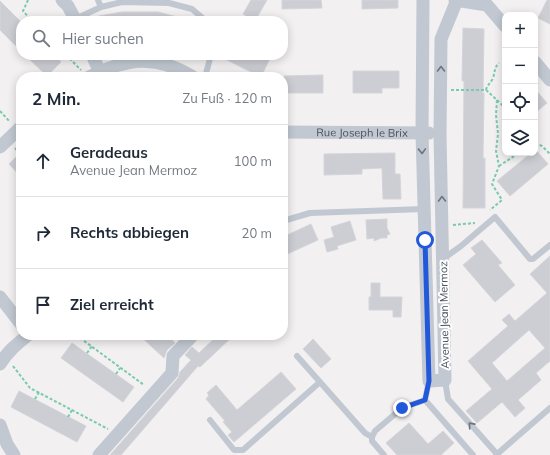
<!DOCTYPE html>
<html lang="de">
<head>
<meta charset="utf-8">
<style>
	:root { --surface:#fff; --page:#f6f6f7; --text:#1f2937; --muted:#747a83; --line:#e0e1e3 }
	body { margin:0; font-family:Mulish,sans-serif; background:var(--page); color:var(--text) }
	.controls { position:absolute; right:12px; top:12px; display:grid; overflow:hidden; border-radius:8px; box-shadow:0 2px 10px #0003 }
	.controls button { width:36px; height:36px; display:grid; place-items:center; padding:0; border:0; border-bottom:1px solid var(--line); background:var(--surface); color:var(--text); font:20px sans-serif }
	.stop { position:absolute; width:12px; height:12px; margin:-9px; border:3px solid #2258da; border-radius:50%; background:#fff }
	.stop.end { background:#2258da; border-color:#fff; box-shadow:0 1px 4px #0008 }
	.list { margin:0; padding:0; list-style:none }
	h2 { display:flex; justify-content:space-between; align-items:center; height:52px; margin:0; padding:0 16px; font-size:17px }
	h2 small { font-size:13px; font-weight:400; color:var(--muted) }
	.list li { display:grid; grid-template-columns:26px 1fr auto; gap:12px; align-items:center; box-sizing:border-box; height:72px; padding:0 16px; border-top:1px solid var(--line) }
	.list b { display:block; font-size:15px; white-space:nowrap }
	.list p { margin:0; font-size:13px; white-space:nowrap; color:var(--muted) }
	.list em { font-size:13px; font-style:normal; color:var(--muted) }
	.icon { flex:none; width:22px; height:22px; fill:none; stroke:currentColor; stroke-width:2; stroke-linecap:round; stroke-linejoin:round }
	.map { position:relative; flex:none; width:550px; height:455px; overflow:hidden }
	.search { position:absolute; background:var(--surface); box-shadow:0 2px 10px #0003; left:16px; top:16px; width:272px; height:44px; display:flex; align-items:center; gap:10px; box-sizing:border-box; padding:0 14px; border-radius:16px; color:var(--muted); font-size:15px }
	.panel { position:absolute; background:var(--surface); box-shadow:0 2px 10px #0003; left:16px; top:72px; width:272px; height:268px; border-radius:16px }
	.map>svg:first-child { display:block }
</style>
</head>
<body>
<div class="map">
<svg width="550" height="455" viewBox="0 0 550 455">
	<rect width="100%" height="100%" fill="#f2f0f0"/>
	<!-- building -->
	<path fill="#cdced4" stroke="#d4d5db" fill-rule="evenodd" d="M251,0H267L255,21L243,14Z
		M282,0H321L322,8L282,9Z
		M362,0H398V8L362,9Z
		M547,0H550V24L538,18Z
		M0,1L21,22V51L0,30Z
		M122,12H158L181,18V21H99V16Z
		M463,28L484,29L483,94L484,93L483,158H485V208H463L464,81H462Z
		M25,55H54L61,62L47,76Z
		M217,55H265L270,58L261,77Z
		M353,71H399V88H382V93H353Z
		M323,75V93H284V76Z
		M535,89L547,103L535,113Z
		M535,149L548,164L510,196L497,181L531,153H535Z
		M21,152V177L9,164Z
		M395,153V174H400L401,199H383L382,168L362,169V174L324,175V154Z
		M387,219V228L390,234L387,235V238H381L374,241V238L367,239L366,220Z
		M350,221L356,240L337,246L338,249L327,252L324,240L334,237L331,227Z
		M311,224L318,240L283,256V237Z
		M482,240L502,263L498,265L515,285L495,302L463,265L476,254L471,248Z
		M550,256V361L536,373L541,380L518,400L525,408L515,417L502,402L477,423L466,411L492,389L468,361L508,326L502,320L509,314L515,321L547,293L530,274ZM529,330L545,348L507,381L492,363Z
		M371,283H380V297H402L401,317H393V310H369V297H371Z
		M139,335H167L175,343L167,350L164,358Z
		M218,335H234L200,367L198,366L121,455H110L178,378L180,372L191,360L185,355L192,347L199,353Z
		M313,339L331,359L321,368L303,349Z
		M72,343L134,387L123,402L61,358Z
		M281,372L296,389L234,442L228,435L232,432L223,422L225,421L206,399L209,395L207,393L216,385L237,410Z
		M19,391L86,426L77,442L11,407Z
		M409,423L428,444L443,431L454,443L441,455H397L386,443Z"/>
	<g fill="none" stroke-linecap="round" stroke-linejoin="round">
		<!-- path -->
		<path stroke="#7acaae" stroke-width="2" stroke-dasharray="3 2" stroke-linecap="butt" d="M28,0L23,11L32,21
			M66,55L81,70
			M451,90H486L497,100L496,115L498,134L496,151L499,166L492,184L502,200L490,210
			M486,90C487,85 491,83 493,78C495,72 494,68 499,63
			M497,100L505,108
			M0,111L10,122
			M535,143L542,146L550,154
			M15,148L19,153
			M499,166L519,153
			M453,225L475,223
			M76,335L144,385
			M87,353L92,346
			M13,366L30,388L108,429
			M116,374L120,368
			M35,399L39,392
			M68,417L72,410"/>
		<!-- service -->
		<path stroke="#c1c8d1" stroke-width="6" d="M98,0L101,7
			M75,19L101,7L122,2L169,3L192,9L206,21
			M205,77L211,55
			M283,221L310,213L424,209
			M443,259L461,246L495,217L530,259H533L550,245
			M297,356L365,433L372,437V441L384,455
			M445,380L448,399L497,454
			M425,400L473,455
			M210,420L234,450H243L320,382
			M372,437L375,431L402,408L425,400L429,381
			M496,455L550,408"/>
		<!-- minor -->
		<g stroke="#c1c8d1" stroke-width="13">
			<path d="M62,0L68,6L76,21"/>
			<path d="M423,0L422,133L429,381L445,380L440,134L441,39L457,0"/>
			<path d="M455,0L487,5L505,26"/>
			<path d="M92,55L100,72"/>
			<path d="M535,62L550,80"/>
			<path d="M89,77C127,58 156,54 193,77"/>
			<path id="s1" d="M283,132L429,133"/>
			<path d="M0,147L21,127"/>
			<path d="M0,297L21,324"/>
			<path d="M0,364C7,352 17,344 28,335"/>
			<path d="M0,425L7,444L14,455"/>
			<path d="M99,455L172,373L173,356L193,335"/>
		</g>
	</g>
	<!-- one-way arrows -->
	<defs><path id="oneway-chevron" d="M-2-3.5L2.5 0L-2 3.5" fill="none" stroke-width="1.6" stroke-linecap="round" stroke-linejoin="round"/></defs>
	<g stroke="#6d747f">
		<use href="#oneway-chevron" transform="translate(441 69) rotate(-90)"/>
		<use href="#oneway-chevron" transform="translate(422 151) rotate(88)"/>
		<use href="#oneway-chevron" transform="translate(442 199) rotate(-91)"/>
		<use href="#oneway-chevron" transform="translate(471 425) rotate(-132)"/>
	</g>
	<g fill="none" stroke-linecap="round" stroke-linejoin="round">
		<!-- route -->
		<path stroke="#2258da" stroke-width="5" d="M402,408L425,400L429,381L425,240"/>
	</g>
	<g text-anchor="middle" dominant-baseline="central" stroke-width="4" stroke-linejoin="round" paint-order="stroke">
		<!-- street labels -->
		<g font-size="11" fill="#49505c" stroke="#fff">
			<text stroke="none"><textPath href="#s1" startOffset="79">Rue Joseph le Brix</textPath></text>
			<text transform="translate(444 315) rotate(-91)">Avenue Jean Mermoz</text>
		</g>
	</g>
</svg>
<div class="controls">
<button>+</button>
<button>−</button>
<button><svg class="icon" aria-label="locate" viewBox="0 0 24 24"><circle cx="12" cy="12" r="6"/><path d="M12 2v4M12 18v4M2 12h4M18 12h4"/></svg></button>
<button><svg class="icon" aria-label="layers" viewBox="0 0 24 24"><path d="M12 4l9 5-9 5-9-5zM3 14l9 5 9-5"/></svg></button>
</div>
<div class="stop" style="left:425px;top:240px"></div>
<div class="stop end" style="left:402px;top:408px"></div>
<div class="search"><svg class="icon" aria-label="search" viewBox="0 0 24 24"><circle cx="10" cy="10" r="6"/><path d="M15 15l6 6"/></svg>Hier suchen</div>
<section class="panel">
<h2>2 Min.<small>Zu Fuß · 120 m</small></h2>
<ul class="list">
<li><svg class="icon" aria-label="ahead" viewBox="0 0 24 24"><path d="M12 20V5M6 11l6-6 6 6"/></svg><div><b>Geradeaus</b><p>Avenue Jean Mermoz</p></div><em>100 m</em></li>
<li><svg class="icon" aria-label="right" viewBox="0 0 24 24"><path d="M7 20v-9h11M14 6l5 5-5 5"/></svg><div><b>Rechts abbiegen</b></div><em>20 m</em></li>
<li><svg class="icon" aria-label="arrive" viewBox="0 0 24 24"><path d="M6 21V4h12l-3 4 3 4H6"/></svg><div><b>Ziel erreicht</b></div></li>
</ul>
</section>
</div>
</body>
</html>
